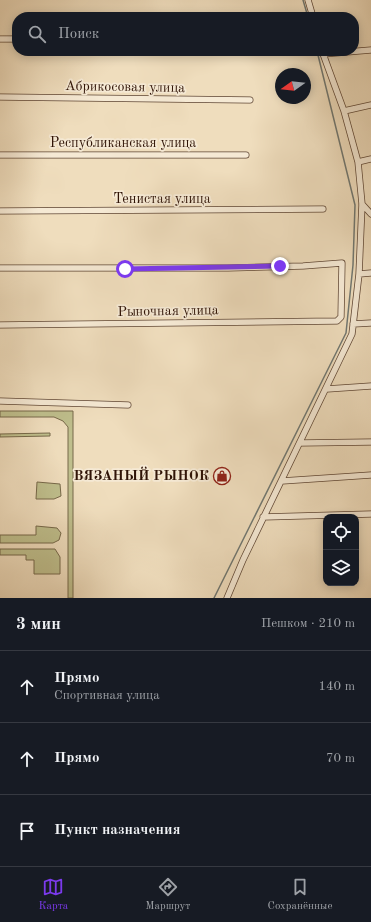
<!DOCTYPE html>
<html lang="ru">
<head>
<meta charset="utf-8">
<style>
	:root { --surface:#171b24; --page:#242831; --text:#f1f3f6; --muted:#9ea1a6; --line:#363941; --accent:#7c3aed }
	body { margin:0; font-family:"Old Standard TT",serif; background:var(--page); color:var(--text) }
	.controls { position:absolute; right:12px; bottom:12px; display:grid; overflow:hidden; border-radius:8px; box-shadow:0 2px 10px #0003 }
	.controls button { width:36px; height:36px; display:grid; place-items:center; padding:0; border:0; border-bottom:1px solid var(--line); background:var(--surface); color:var(--text); font:20px sans-serif }
	.compass { position:absolute; left:275px; top:68px; width:36px; height:36px; border-radius:50%; background:var(--surface); box-shadow:0 2px 10px #0003; rotate:255deg }
	.stop { position:absolute; width:12px; height:12px; margin:-9px; border:3px solid #7c3aed; border-radius:50%; background:#fff }
	.stop.end { background:#7c3aed; border-color:#fff; box-shadow:0 1px 4px #0008 }
	.list { margin:0; padding:0; list-style:none }
	h2 { display:flex; justify-content:space-between; align-items:center; height:52px; margin:0; padding:0 16px; font-size:17px }
	h2 small { font-size:13px; font-weight:400; color:var(--muted) }
	.list li { display:grid; grid-template-columns:26px 1fr auto; gap:12px; align-items:center; box-sizing:border-box; height:72px; padding:0 16px; border-top:1px solid var(--line) }
	.list b { display:block; font-size:15px; white-space:nowrap }
	.list p { margin:0; font-size:13px; white-space:nowrap; color:var(--muted) }
	.list em { font-size:13px; font-style:normal; color:var(--muted) }
	.icon { flex:none; width:22px; height:22px; fill:none; stroke:currentColor; stroke-width:2; stroke-linecap:round; stroke-linejoin:round }
	.map { position:relative; flex:none; width:371px; height:598px; overflow:hidden }
	.search { position:absolute; background:var(--surface); box-shadow:0 2px 10px #0003; left:12px; right:12px; top:12px; height:44px; display:flex; align-items:center; gap:10px; box-sizing:border-box; padding:0 14px; border-radius:16px; color:var(--muted); font-size:15px }
	.sheet { height:268px; background:var(--surface) }
	nav { display:flex; justify-content:space-around; align-items:center; box-sizing:border-box; height:56px; border-top:1px solid var(--line); background:var(--surface); font-size:11px; color:var(--muted) }
	nav a { display:grid; justify-items:center; gap:2px }
	nav .on { color:var(--accent) }
	.map>svg:first-child { display:block }
</style>
</head>
<body>
<div class="map">
<svg width="371" height="598" viewBox="0 0 371 598">
	<rect width="100%" height="100%" fill="#efddbd"/>
	<filter id="stains"><feTurbulence type="fractalNoise" baseFrequency=".005" numOctaves="4"/><feColorMatrix values="0 0 0 0 .2 0 0 0 0 .09 0 0 0 0 .02 0 0 0 .5 -.17"/></filter>
	<radialGradient id="worn" r=".72"><stop offset=".6" stop-color="#630" stop-opacity="0"/><stop offset="1" stop-color="#630" stop-opacity=".3"/></radialGradient>
	<!-- green -->
	<path fill="#bfbf8d" stroke="#77694a" d="M0,411H73V598H68V427L63,421L54,417H0Z
		M50,433V436L0,437V434Z
		M37,482L60,484L61,496L54,499H36Z
		M36,526L57,528L61,533L59,540L53,543H0V535H36Z
		M0,549H55L60,557V574H34V560H26V555H0Z"/>
	<g fill="none" stroke-linecap="round" stroke-linejoin="round">
		<!-- stream -->
		<path stroke="#707771" stroke-width="1.5" d="M303,0L308,17
			M214,598L346,333L353,265L355,205L317,51"/>
		<!-- minor casing -->
		<g stroke="#5f4634" stroke-width="7">
			<path id="minor" d="M308,0L313,17
				M0,39H17
				M323,54L371,50
				M0,97L250,100
				M344,111L371,105
				M0,155H246
				M358,162L371,159
				M362,204L371,214
				M0,211L323,209
				M0,268H228L303,266L342,263L341,317L337,321L0,325
				M359,274L371,273
				M353,324L371,323
				M327,389L371,386
				M0,401L128,405
				M301,443L371,442
				M282,481L371,475
				M263,517L371,514
				M227,598L243,560L352,334L359,274L362,204L358,162L344,111L322,51"/>
		</g>
		<!-- minor -->
		<use href="#minor" stroke="#f5e9d4" stroke-width="5.5"/>
	</g>
	<g fill="none" stroke-linecap="round" stroke-linejoin="round">
		<!-- route -->
		<path stroke="#7c3aed" stroke-width="5" d="M125,269L280,266"/>
	</g>
	<!-- icons -->
	<defs>
		<g id="shop-ring" transform="scale(0.9)"><circle r="9.5" fill="#f5e9d4" stroke="#8f2418" stroke-width="1.5"/><path d="M-5-2.5h2.3a2.7 3.5 0 0 1 5.4 0H5L5.5 6h-11ZM-1.5-2.5h3a1.5 2.3 0 0 0-3 0Z" fill="#8f2418"/></g>
	</defs>
	<g fill-rule="evenodd">
		<use href="#shop-ring" x="222" y="476"/>
	</g>
	<g text-anchor="middle" dominant-baseline="central" stroke-width="3.5" stroke-linejoin="round" paint-order="stroke">
		<!-- street labels -->
		<g font-size="14" fill="#2f1306" stroke="#f5e9d4">
			<text transform="translate(125 87) rotate(1)">Абрикосовая улица</text>
			<text x="123" y="143">Республиканская улица</text>
			<text x="162" y="199">Тенистая улица</text>
			<text transform="translate(168 311) rotate(-1)">Рыночная улица</text>
		</g>
		<!-- poi labels -->
		<g font-size="14" font-weight="bold" fill="#2f1306" stroke="#f5e9d4" text-anchor="end">
			<text x="209" y="476">ВЯЗАНЫЙ РЫНОК</text>
		</g>
	</g>
	<rect width="100%" height="100%" filter="url(#stains)"/>
	<rect width="100%" height="100%" fill="url(#worn)"/>
</svg>
<div class="controls">
<button><svg class="icon" aria-label="locate" viewBox="0 0 24 24"><circle cx="12" cy="12" r="6"/><path d="M12 2v4M12 18v4M2 12h4M18 12h4"/></svg></button>
<button><svg class="icon" aria-label="layers" viewBox="0 0 24 24"><path d="M12 4l9 5-9 5-9-5zM3 14l9 5 9-5"/></svg></button>
</div>
<svg class="compass" viewBox="-18 -18 36 36"><path d="M0-13l5 13h-10z" fill="#e53935"/><path d="M0 13l5-13h-10z" fill="#9ea1a6"/></svg>
<div class="stop" style="left:125px;top:269px"></div>
<div class="stop end" style="left:280px;top:266px"></div>
<div class="search"><svg class="icon" aria-label="search" viewBox="0 0 24 24"><circle cx="10" cy="10" r="6"/><path d="M15 15l6 6"/></svg>Поиск</div>
</div>
<section class="sheet">
<h2>3 мин<small>Пешком · 210 m</small></h2>
<ul class="list">
<li><svg class="icon" aria-label="ahead" viewBox="0 0 24 24"><path d="M12 20V5M6 11l6-6 6 6"/></svg><div><b>Прямо</b><p>Спортивная улица</p></div><em>140 m</em></li>
<li><svg class="icon" aria-label="ahead" viewBox="0 0 24 24"><path d="M12 20V5M6 11l6-6 6 6"/></svg><div><b>Прямо</b></div><em>70 m</em></li>
<li><svg class="icon" aria-label="arrive" viewBox="0 0 24 24"><path d="M6 21V4h12l-3 4 3 4H6"/></svg><div><b>Пункт назначения</b></div></li>
</ul>
</section>
<nav>
<a class="on"><svg class="icon" aria-label="map" viewBox="0 0 24 24"><path d="M3 6l6-2 6 2 6-2v14l-6 2-6-2-6 2zM9 4v14M15 6v14"/></svg>Карта</a>
<a><svg class="icon" aria-label="directions" viewBox="0 0 24 24"><path d="M12 3l9 9-9 9-9-9zM9 14v-3h6M13 9l2 2-2 2"/></svg>Маршрут</a>
<a><svg class="icon" aria-label="saved" viewBox="0 0 24 24"><path d="M7 4h10v16l-5-4-5 4z"/></svg>Сохранённые</a>
</nav>
</body>
</html>
